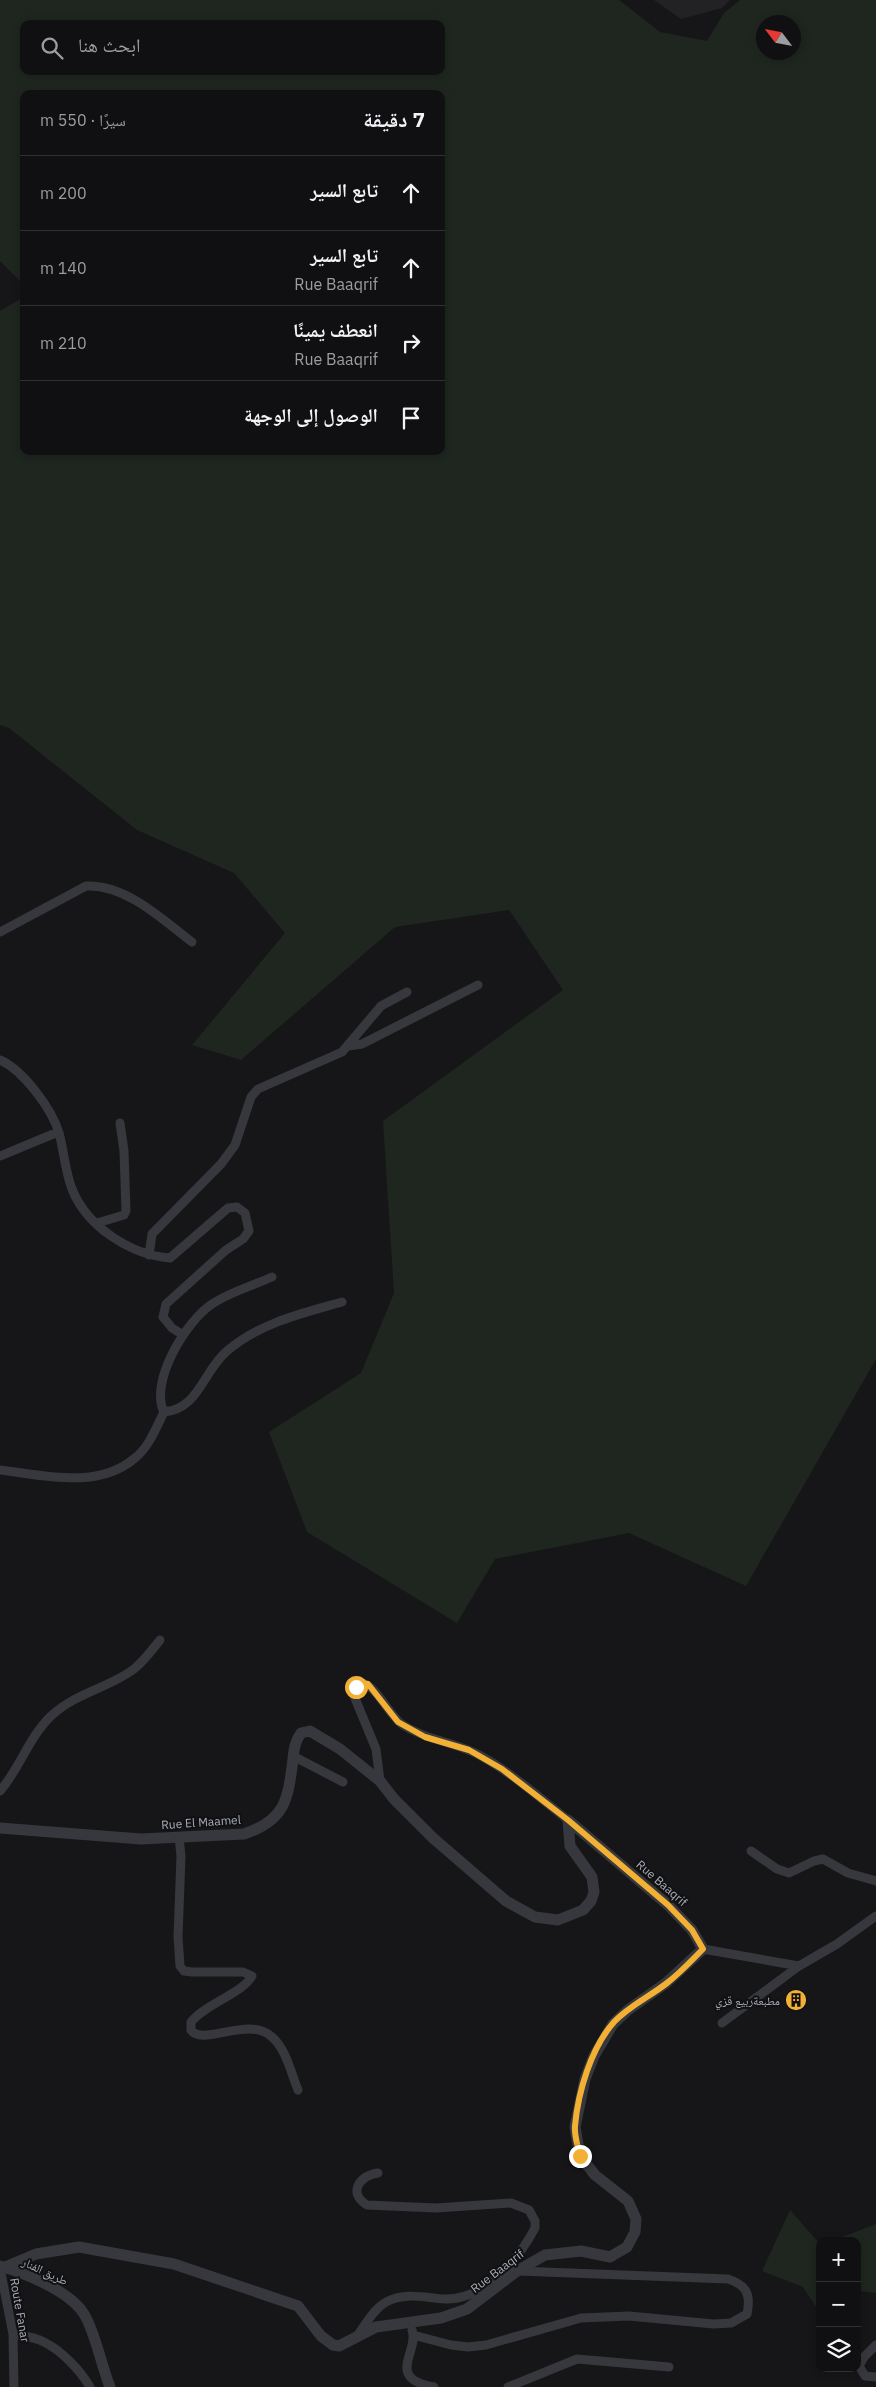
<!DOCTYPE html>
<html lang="ar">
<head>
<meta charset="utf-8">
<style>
	:root { --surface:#101012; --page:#19191b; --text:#f1f3f6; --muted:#9c9d9f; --line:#303032 }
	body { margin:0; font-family:"IBM Plex Sans","Noto Naskh Arabic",sans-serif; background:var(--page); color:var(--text); direction:rtl }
	.controls { position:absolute; right:15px; bottom:15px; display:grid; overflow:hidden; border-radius:10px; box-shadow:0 2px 8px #0003 }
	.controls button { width:45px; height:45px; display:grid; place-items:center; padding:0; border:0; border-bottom:1px solid var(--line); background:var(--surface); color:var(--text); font:25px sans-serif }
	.compass { position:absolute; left:756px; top:15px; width:45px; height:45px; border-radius:50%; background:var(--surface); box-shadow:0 2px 8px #0003; rotate:302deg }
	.stop { position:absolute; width:15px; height:15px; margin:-11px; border:4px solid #f2b134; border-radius:50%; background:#fff }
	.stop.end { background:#f2b134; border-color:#fff; box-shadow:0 1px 5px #0008 }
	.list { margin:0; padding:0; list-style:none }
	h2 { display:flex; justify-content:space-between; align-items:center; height:65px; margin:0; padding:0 20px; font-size:21px }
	h2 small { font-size:16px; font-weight:400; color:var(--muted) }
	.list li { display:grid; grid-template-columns:32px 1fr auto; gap:15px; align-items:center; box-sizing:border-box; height:75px; padding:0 20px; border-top:1px solid var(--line) }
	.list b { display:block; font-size:19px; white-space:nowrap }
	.list p { margin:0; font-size:16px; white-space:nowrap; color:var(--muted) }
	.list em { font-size:16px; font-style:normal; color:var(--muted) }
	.icon { flex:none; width:28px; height:28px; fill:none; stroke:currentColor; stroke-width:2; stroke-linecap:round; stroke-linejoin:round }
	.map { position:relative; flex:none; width:876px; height:2387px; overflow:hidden; direction:ltr }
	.search { position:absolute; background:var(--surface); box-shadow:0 2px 8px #0003; left:20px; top:20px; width:425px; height:55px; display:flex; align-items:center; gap:12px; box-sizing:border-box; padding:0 18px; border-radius:10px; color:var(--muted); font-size:19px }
	.panel { position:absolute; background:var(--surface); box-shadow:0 2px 8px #0003; left:20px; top:90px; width:425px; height:365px; border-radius:10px; direction:rtl }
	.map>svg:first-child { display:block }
</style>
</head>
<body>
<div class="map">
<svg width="876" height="2387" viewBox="0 0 876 2387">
	<rect width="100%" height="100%" fill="#161618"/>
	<!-- built -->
	<path fill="#222225" d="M654,0H730L722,8L681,19Z"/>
	<!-- green -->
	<path fill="#1e261f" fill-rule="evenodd" d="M0,0H619L660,32L707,41L724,13L740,0H876V1359L746,1586L629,1533L495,1559L457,1623L307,1532L269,1432L361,1373L394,1293L383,1121L563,990L509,910L395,927L241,1060L192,1045L285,933L234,873L137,830L9,728L0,725V311L24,297V451H441V94H24V285L0,261ZM764,22H794V52H764ZM24,24H441V71H24Z
		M790,2210L820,2244V2313L803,2287L762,2271Z
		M876,2224V2293L859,2291L857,2294V2241H832Z"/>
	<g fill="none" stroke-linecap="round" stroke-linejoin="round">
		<!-- minor -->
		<path stroke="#37383d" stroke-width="9" d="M0,932L86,886C126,884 163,920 192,942
			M349,1046L362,1044L478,985
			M0,1060C23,1070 52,1109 59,1133C64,1151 65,1171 72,1189C87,1227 131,1255 170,1258L228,1208L237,1207L245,1213L249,1231L243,1239L226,1250L166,1304L163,1317L172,1328L183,1335
			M0,1156L58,1132
			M97,1223L124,1215L126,1211L124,1151L120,1123
			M149,1255L152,1234L221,1164L235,1145L251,1097L258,1089L342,1052L381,1006L407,992
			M164,1412C199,1409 203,1371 227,1351C260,1323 300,1314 342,1302
			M0,1470C44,1475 98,1490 135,1458C149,1447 156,1428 164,1412C149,1382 186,1321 212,1304C230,1292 252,1286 272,1277
			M293,1756L343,1782
			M380,1781L376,1749L354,1696L356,1687L361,1683C376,1684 389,1716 403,1725C428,1741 456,1742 481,1756C512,1773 540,1798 568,1820
			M0,1791C20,1768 29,1737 51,1716C75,1693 109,1688 134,1669C144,1661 152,1650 160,1640
			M179,1837L181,1856L178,1937L180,1966L184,1971L192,1972H243L252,1976C243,1993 205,2004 191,2022V2030C202,2047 250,2015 272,2037C286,2049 291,2073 298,2090
			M751,1851L777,1869L789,1873L814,1861L823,1859L848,1873L876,1881
			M703,1949L799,1966L722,2023
			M799,1966L837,1944L876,1916
			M0,2268L13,2334L14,2387
			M412,2330C420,2351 384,2378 434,2387
			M13,2334C23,2336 35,2337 44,2342C62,2351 80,2370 90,2387
			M413,2335L451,2345L468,2347L486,2345L581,2318L629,2316L714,2324L731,2323L747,2314C751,2295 747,2285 728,2279L518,2271
			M357,2336C366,2324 374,2308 388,2301C406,2292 426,2298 445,2299C484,2300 518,2260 535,2228V2221L529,2210L511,2203L436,2208L367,2205C347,2193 360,2175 378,2173
			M876,2345L864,2357L859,2366L865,2376L876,2377
			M508,2387L577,2359L669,2367"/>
		<!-- tertiary -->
		<path stroke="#37383d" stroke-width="11" d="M0,1828L141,1839L244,1834C286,1820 288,1799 293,1759C294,1749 295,1741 301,1733L310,1731L340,1749L380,1781L394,1799L433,1838L506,1901L535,1917L558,1920L583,1910L591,1901L594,1892L592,1877L570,1846L568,1820
			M0,2266C25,2273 70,2291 84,2314C96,2334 101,2365 110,2387
			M5,2267L36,2254L79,2247L174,2264L298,2306L321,2336L333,2345L339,2346L376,2327L441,2318L467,2309L517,2271L545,2255L581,2251L610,2257L627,2247L635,2232L636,2219L628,2201L595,2175L580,2156L575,2127L585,2079L594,2056L613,2024L628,2010L666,1983L703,1949L692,1930L668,1905L568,1820"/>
	</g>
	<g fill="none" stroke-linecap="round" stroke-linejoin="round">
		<!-- route -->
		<path stroke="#f2b134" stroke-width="6" d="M356,1687L361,1683L368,1684L398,1722L425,1737L469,1750L502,1769L568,1820L668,1905L692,1930L703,1949C691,1961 680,1973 667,1983C649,1997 629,2006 614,2022C591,2048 578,2092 575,2126C574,2136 578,2146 580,2156"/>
	</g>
	<!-- icons -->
	<defs>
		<g id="building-disc" transform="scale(1.125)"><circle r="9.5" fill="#f2b134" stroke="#111113"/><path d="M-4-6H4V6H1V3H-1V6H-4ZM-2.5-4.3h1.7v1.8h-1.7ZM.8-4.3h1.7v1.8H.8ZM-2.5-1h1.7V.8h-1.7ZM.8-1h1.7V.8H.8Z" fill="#111"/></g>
	</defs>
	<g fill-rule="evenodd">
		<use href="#building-disc" x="796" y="2000"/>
	</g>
	<g text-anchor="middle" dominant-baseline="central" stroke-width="4" stroke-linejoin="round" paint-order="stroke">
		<!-- street labels -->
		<g font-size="12" fill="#a8adb8" stroke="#111113">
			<text transform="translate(201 1822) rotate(-4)">Rue El Maamel</text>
			<text transform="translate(662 1883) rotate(41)">Rue Baaqrif</text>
			<text transform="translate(45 2271) rotate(25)">طريق الفنار</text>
			<text transform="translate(497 2271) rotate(-37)">Rue Baaqrif</text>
			<text transform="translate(20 2310) rotate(80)">Route Fanar</text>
		</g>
		<!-- poi labels -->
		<g font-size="12" fill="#a8adb8" stroke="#111113" text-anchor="end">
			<text x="780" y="2000">مطبعةربيع قزي</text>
		</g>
	</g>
</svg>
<div class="controls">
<button>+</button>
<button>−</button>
<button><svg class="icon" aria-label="layers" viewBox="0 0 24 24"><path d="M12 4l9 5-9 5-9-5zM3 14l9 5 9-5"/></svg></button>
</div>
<svg class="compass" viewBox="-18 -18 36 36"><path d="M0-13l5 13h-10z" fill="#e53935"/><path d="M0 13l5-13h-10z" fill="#9c9d9f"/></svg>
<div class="stop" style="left:356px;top:1687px"></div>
<div class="stop end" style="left:580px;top:2156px"></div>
<div class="search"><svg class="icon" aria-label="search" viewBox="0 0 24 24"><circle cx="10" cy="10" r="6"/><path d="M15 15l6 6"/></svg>ابحث هنا</div>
<section class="panel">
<h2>7 دقيقة<small>سيرًا · 550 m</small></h2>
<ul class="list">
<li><svg class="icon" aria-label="ahead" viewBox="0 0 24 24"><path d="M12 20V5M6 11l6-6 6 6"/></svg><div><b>تابع السير</b></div><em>200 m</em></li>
<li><svg class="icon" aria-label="ahead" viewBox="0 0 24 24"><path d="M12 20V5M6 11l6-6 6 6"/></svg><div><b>تابع السير</b><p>Rue Baaqrif</p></div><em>140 m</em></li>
<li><svg class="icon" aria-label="right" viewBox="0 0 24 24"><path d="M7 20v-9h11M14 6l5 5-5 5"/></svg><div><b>انعطف يمينًا</b><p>Rue Baaqrif</p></div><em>210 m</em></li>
<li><svg class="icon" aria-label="arrive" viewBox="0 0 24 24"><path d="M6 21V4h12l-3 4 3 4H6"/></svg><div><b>الوصول إلى الوجهة</b></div></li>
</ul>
</section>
</div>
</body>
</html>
